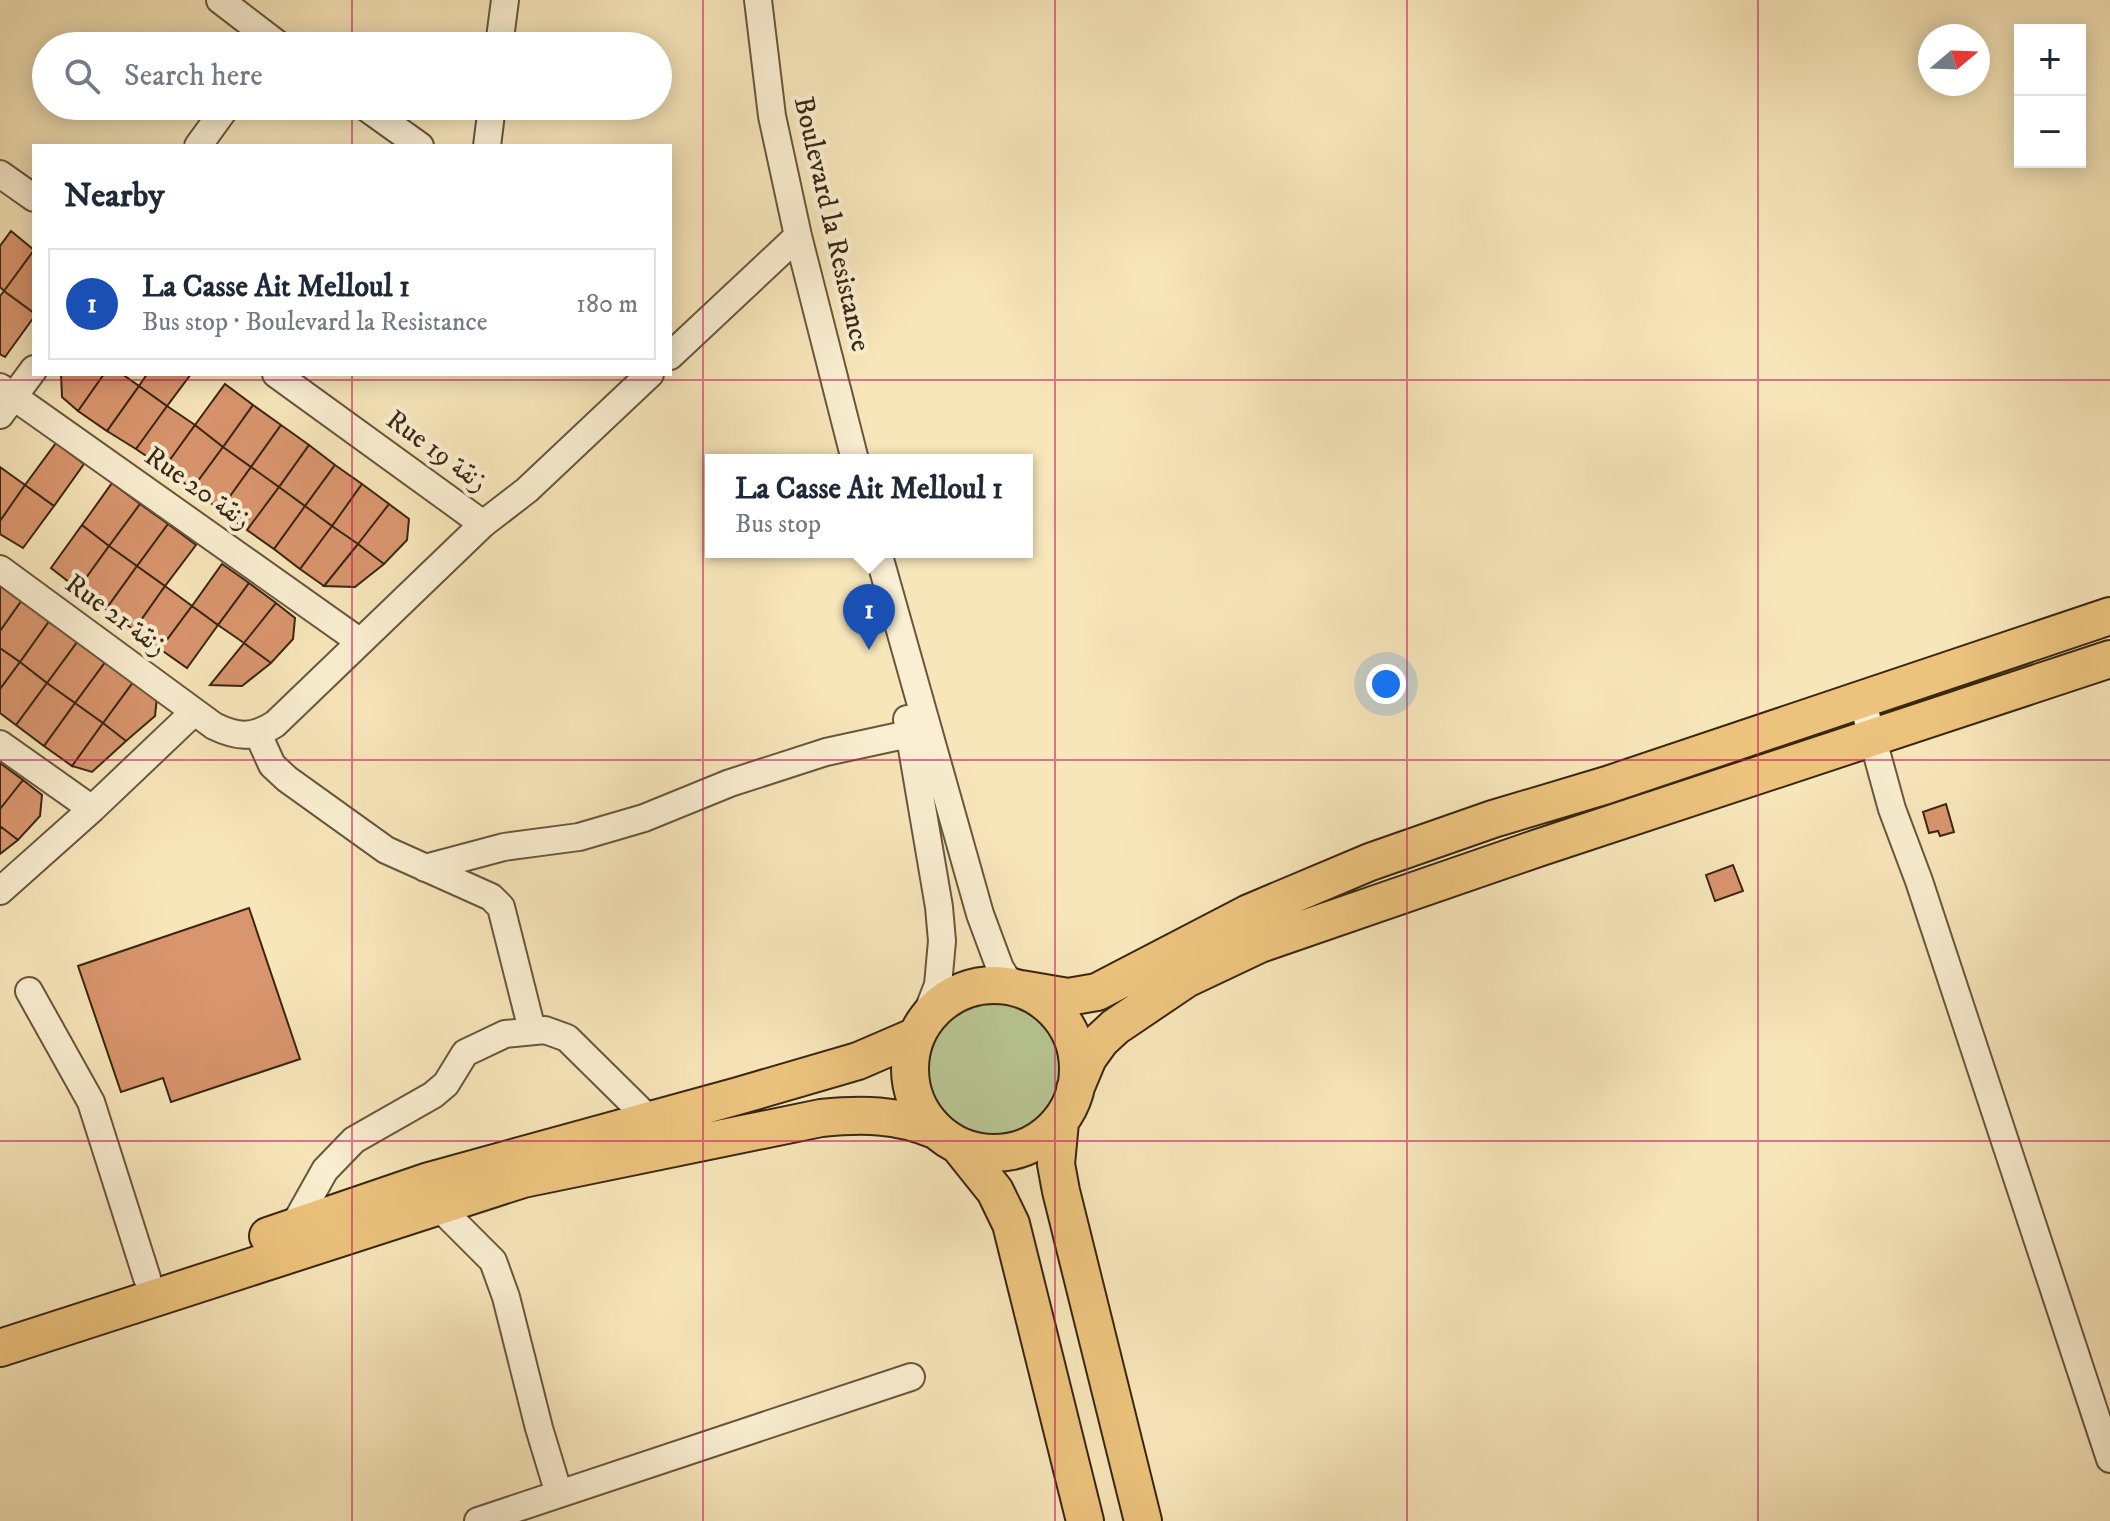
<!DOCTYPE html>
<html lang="en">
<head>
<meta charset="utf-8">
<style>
	:root { --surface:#fff; --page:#f2f2f3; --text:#1f2937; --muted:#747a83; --line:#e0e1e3; --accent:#8f2418 }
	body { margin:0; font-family:"IM FELL DW Pica",Amiri,serif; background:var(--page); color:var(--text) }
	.controls { position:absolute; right:24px; top:24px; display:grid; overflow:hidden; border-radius:0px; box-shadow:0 4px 20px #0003 }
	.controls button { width:72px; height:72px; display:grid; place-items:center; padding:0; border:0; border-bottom:2px solid var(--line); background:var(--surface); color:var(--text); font:40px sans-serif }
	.compass { position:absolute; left:1918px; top:24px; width:72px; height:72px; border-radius:50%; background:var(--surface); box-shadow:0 4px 20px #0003; rotate:71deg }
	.you { position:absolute; left:1386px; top:684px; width:28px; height:28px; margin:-20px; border:6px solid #fff; border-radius:50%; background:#1a73e8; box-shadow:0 0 0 12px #1a73e833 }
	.badge { display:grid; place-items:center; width:52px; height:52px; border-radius:50%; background:var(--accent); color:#fff; font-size:26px; font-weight:700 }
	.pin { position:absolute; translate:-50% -66px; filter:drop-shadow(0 2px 4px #0008) }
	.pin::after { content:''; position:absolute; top:42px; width:28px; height:24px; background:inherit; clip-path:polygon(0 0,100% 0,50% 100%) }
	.popup { position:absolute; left:705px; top:454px; width:328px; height:104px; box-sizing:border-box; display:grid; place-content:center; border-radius:0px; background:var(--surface); filter:drop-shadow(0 2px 6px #0005); font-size:26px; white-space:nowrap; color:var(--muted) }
	.popup b { font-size:30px; color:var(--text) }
	.popup::after { content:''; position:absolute; left:50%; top:100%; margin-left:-16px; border:16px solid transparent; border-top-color:var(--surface) }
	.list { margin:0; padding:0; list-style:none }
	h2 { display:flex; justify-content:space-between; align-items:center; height:104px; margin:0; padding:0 32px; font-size:34px }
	h2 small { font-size:26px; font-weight:400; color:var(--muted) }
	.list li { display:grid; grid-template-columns:52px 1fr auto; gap:24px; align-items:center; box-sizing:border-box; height:112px; margin:0 16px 16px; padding:0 16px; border:2px solid var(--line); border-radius:0px }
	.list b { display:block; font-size:30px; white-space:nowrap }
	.list p { margin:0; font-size:26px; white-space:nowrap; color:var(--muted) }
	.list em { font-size:26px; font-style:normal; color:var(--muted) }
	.icon { flex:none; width:44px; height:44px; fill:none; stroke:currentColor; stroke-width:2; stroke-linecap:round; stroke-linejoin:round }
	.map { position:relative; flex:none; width:2110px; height:1521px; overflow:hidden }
	.search { position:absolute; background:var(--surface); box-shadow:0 4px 20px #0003; left:32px; top:32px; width:640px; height:88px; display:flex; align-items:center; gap:20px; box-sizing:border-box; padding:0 28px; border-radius:44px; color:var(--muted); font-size:30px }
	.panel { position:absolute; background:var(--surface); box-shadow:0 4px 20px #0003; left:32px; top:144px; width:640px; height:232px; border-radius:0px }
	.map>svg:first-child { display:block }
</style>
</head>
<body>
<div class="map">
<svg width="2110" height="1521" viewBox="0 0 2110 1521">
	<rect width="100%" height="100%" fill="#f7e6ba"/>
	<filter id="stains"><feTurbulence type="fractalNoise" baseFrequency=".0025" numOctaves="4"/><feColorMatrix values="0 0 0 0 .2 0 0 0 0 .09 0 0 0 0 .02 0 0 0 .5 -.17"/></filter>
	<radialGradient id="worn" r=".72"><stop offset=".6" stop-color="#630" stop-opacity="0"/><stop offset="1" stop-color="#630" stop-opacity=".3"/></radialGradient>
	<!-- green -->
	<path fill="#b8c693" stroke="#797653" stroke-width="2" d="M921 1069a73 73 0 1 1 146 0a73 73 0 1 1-146 0Z"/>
	<!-- building -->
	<path fill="#d9956d" stroke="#3a2613" stroke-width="2" d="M11,231L34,250L4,291L0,287V246Z
		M34,250V313L4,291Z
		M4,291L34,313V317L5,357L0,354V296Z
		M61,374H104L78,411L62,397Z
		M104,374H122L139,386L107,431L78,411Z
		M147,374H191L167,406L139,386Z
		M225,384L253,405L223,447L195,425Z
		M139,386L167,406L136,449L107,431Z
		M253,405L281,425L251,467L223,447Z
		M167,406L195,425L164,468L136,449Z
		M195,425L223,447L192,489L164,468Z
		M281,425L309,445L279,487L251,467Z
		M56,443L84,464L54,506L25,485Z
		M309,445L335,465L305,506L279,487Z
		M223,447L251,467L220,510L192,489Z
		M335,465L362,484L332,526L305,506Z
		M0,467L25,485L0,521Z
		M251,467L279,487L247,530L220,510Z
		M112,483L140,504L109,546L82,525Z
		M362,484L389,504L358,544L332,526Z
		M25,485L54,506L23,548L0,534V521Z
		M279,487L305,506L274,549L247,530Z
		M140,504L168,524L137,566L109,546Z
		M389,504L409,519L407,540L384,564L358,544Z
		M305,506L332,526L300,569L274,549Z
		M168,524L196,545L165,586L137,566Z
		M82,525L109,546L78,589L51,568Z
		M332,526L358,544L324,586L300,569Z
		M358,544L384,564L355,587L324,586Z
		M109,546L137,566L106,609L78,589Z
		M222,564L249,583L218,625L192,606Z
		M137,566L165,586L134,630L106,609Z
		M249,583L276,603L244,643L218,625Z
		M0,585L22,600L0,631Z
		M165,586L192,606L160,649L134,630Z
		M22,600L50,620L20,662L0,648V631Z
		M276,603L295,618L293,639L271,663L244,643Z
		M192,606L218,625L187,668L160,649Z
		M50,620L78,641L47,683L20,662Z
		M78,641L106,661L75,703L47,683Z
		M244,643L271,663L242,686L210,685Z
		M0,648L20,662L0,689Z
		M106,661L134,681L103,723L75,703Z
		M20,662L47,683L16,725L0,713V689Z
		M134,681L157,697L155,716L126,741L103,723Z
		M47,683L75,703L44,746L16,725Z
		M75,703L103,723L72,766L44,746Z
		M103,723L126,741L92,772L72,766Z
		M0,763L23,780L0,809Z
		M23,780L42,795L40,816L18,840L0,826V809Z
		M1946,804L1954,832L1940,836L1938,831L1929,833L1923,812Z
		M0,826L18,840L0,854Z
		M1733,865L1743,891L1715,901L1706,875Z
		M249,908L300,1059L171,1102L163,1078L121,1092L78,966Z"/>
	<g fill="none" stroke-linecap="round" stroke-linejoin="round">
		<!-- minor casing -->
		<g stroke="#69563d" stroke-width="30">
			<path id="minor" d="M220,0L280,46
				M758,0L772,116L798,236L855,460
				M499,46L505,0
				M364,106L420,146
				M198,146L227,106
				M487,146L492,106
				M0,174L34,198
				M670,356L798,236
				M276,374L483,524
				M0,387L359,641
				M0,415L34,369
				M878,552L980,914L1000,968L1012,987
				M0,569L214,726C237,737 252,739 275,724L483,524L527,490L650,374
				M1862,700L1892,809L1919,881L2110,1459
				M907,719L939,907L942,941L938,985L924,1021
				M258,734L272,765L287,779L386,850L491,897L501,907L532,1030
				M0,744L92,809
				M425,868L504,847L579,837L644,818L730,783L826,752L909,734
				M0,891L92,809L194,712
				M29,991L91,1102L147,1278
				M438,1206L493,1261L506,1297L539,1428L559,1494
				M293,1227L325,1170L354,1140L433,1095L446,1084L465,1053L505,1034L545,1030L567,1038L650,1120
				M478,1521L911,1377"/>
		</g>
		<!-- highway casing -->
		<g stroke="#3a2613" stroke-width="40">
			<path id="highway" d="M910 1069a84 84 0 1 1 168 0a84 84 0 1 1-168 0Z
				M1021,989L1068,997L1097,992L1249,913L1370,862L1493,819L1607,785L2110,616
				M1075,1089L1088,1058L1101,1040L1115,1027L1186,979L1260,944L1538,848L2110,659
				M1060,1122L1056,1164L1061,1191L1143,1521
				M959,1146L995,1191L1011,1224L1085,1521
				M268,1236L429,1181L738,1096L858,1061L916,1036
				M0,1348L523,1179L821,1118C862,1114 897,1114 935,1130"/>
		</g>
		<!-- minor -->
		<use href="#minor" stroke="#faefd2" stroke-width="26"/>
		<!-- highway -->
		<use href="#highway" stroke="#ecc37d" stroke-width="36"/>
	</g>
	<!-- grid -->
	<path fill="none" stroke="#c2185b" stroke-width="2" stroke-opacity="0.55" d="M352,0V46M703,0V1521M1055,0V1521M1407,0V1521M1758,0V1521M352,106V146M352,374V1521M0,380H2110M0,760H2110M0,1141H2110"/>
	<g text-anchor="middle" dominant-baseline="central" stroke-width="8" stroke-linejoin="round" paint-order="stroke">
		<!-- street labels -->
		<g font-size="28" fill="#3a2613" stroke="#faefd2">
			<text transform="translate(832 224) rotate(77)">Boulevard la Resistance</text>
			<text transform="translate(437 451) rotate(36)">Rue 19 زنقة</text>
			<text transform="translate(198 488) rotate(35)">Rue 20 زنقة</text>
			<text transform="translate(116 615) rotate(36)">Rue 21 زنقة</text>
		</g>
	</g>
	<rect width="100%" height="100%" filter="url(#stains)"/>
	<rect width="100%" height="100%" fill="url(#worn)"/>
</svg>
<div class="controls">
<button>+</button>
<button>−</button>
</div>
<svg class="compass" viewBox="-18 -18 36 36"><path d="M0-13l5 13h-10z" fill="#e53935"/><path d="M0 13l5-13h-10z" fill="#747a83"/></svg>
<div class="you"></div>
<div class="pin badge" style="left:869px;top:650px;background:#1a4fb4">1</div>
<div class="popup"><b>La Casse Ait Melloul 1</b>Bus stop</div>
<div class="search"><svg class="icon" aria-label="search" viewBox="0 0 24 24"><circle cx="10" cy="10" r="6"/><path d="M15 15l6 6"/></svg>Search here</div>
<section class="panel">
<h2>Nearby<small></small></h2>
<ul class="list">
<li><span class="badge" style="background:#1a4fb4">1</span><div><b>La Casse Ait Melloul 1</b><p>Bus stop · Boulevard la Resistance</p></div><em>180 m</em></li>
</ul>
</section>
</div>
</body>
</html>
